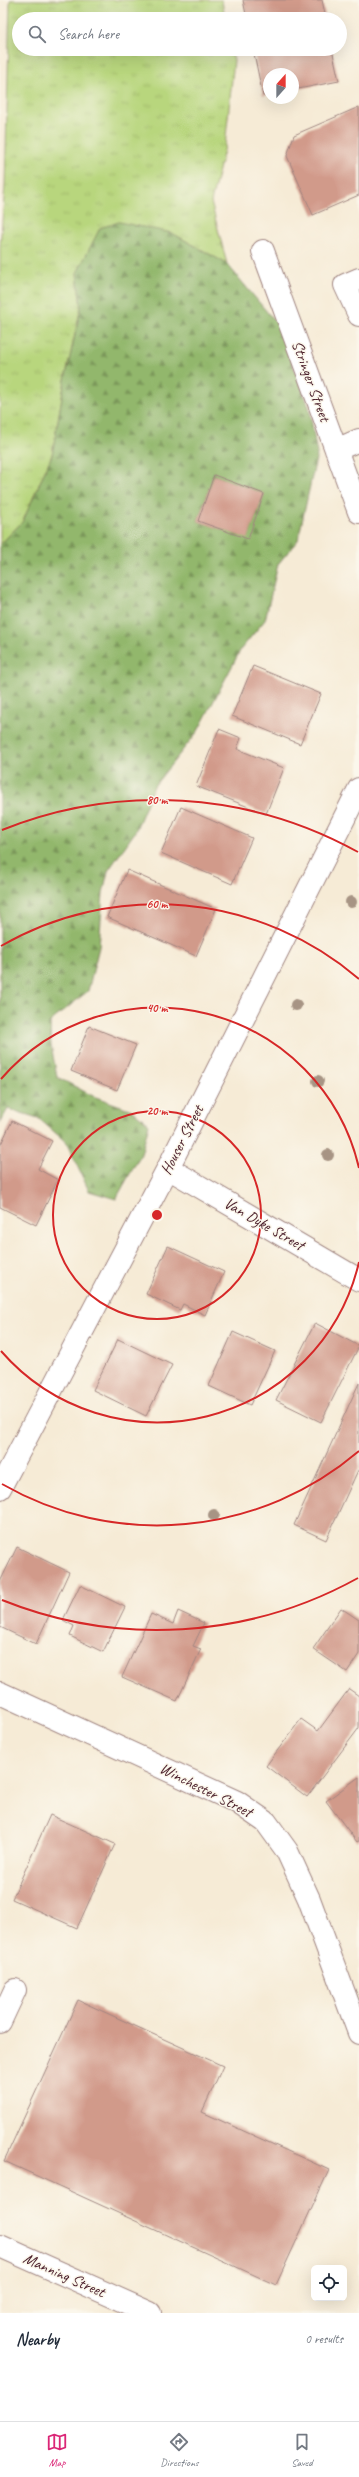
<!DOCTYPE html>
<html lang="en">
<head>
<meta charset="utf-8">
<style>
	:root { --surface:#fff; --page:#f2f2f3; --text:#1f2937; --muted:#747a83; --line:#e0e1e3; --accent:#db2777 }
	body { margin:0; font-family:Caveat,sans-serif; background:var(--page); color:var(--text) }
	.controls { position:absolute; right:12px; bottom:12px; display:grid; overflow:hidden; border-radius:6px; box-shadow:0 4px 16px #0002 }
	.controls button { width:36px; height:36px; display:grid; place-items:center; padding:0; border:0; border-bottom:1px solid var(--line); background:var(--surface); color:var(--text); font:20px sans-serif }
	.compass { position:absolute; left:263px; top:68px; width:36px; height:36px; border-radius:50%; background:var(--surface); box-shadow:0 4px 16px #0002; rotate:21deg }
	.list { margin:0; padding:0; list-style:none }
	h2 { display:flex; justify-content:space-between; align-items:center; height:52px; margin:0; padding:0 16px; font-size:17px }
	h2 small { font-size:13px; font-weight:400; color:var(--muted) }
	.icon { flex:none; width:22px; height:22px; fill:none; stroke:currentColor; stroke-width:2; stroke-linecap:round; stroke-linejoin:round }
	.map { position:relative; flex:none; width:359px; height:2313px; overflow:hidden }
	.search { position:absolute; background:var(--surface); box-shadow:0 4px 16px #0002; left:12px; right:12px; top:12px; height:44px; display:flex; align-items:center; gap:10px; box-sizing:border-box; padding:0 14px; border-radius:22px; color:var(--muted); font-size:15px }
	.sheet { height:108px; background:var(--surface) }
	nav { display:flex; justify-content:space-around; align-items:center; box-sizing:border-box; height:56px; border-top:1px solid var(--line); background:var(--surface); font-size:11px; color:var(--muted) }
	nav a { display:grid; justify-items:center; gap:2px }
	nav .on { color:var(--accent) }
	.map>svg:first-child { display:block }
</style>
</head>
<body>
<div class="map">
<svg width="359" height="2313" viewBox="0 0 359 2313">
	<defs>
		<pattern id="grass-tufts" width="24" height="20" patternUnits="userSpaceOnUse"><rect width="24" height="20" fill="#b8d67d"/><path d="M3 7l-1-3M5 7V3M7 7l1-3M15 17l-1-3M17 17v-4M19 17l1-3" fill="none" stroke="#a0b76c"/></pattern>
		<pattern id="forest-firs" width="22" height="20" patternUnits="userSpaceOnUse"><rect width="22" height="20" fill="#92b76c"/><path d="M5 1l3.5 6h-7zM16 11l3.5 6h-7z" fill="#799459"/></pattern>
	</defs>
	<rect width="100%" height="100%" fill="#fbf7ec"/>
	<filter id="ink" filterUnits="userSpaceOnUse"><feTurbulence type="fractalNoise" baseFrequency=".025" numOctaves="2"/><feDisplacementMap in="SourceGraphic" scale="8" xChannelSelector="R" yChannelSelector="G"/><feConvolveMatrix kernelMatrix="1 2 1 2 8 2 1 2 1" color-interpolation-filters="sRGB"/></filter>
	<filter id="wash" filterUnits="userSpaceOnUse"><feTurbulence type="fractalNoise" baseFrequency=".012" numOctaves="4" result="noise"/><feDisplacementMap in="SourceGraphic" scale="16" xChannelSelector="R" yChannelSelector="G"/><feGaussianBlur stdDeviation="0.9" result="paint"/><feColorMatrix in="noise" values="0 0 0 0 0 0 0 0 0 0 0 0 0 0 0 0 0 1.4 0 .05"/><feComposite in="paint" operator="in"/></filter>
	<g filter="url(#wash)">
		<rect width="100%" height="100%" fill="#f6ebd6"/>
		<!-- grass -->
		<path fill="url(#grass-tufts)" stroke="#817a54" d="M10,0H222L225,19H19V49H231L234,60L225,146L211,202L227,264L172,233L77,273L81,307L65,380L52,455L23,521L0,545V247L5,185Z"/>
		<!-- forest -->
		<path fill="url(#forest-firs)" stroke="#6e6b4c" fill-rule="evenodd" d="M119,222L172,233L227,264L278,325L309,407L317,454L298,540L278,564L265,620L241,649L198,731L154,786L135,832L108,871L103,893L99,947L88,991L50,1022L51,1045L57,1077L93,1096L132,1110L149,1124L141,1154L116,1199L89,1191L66,1142L38,1118L8,1109L0,1123V545L23,521L52,455L65,380L81,307L77,273L100,228ZM214,475L264,494L248,538L198,521Z"/>
		<g id="blocks">
			<!-- building -->
			<path fill="#d19a8a" d="M243,0H322L326,19H247Z
				M253,49H332L339,81L293,90V74H269V94L263,96Z
				M359,107V195L313,215L287,156L294,135Z
				M214,475L264,494L248,539L198,521Z
				M253,666L321,694L300,744L232,716Z
				M219,729L241,738L237,749L284,768L266,814L196,786Z
				M181,807L252,838L232,884L161,853Z
				M127,870L216,909L196,956L107,917Z
				M89,1026L136,1045L117,1090L71,1071Z
				M12,1121L52,1141L38,1169L58,1180L36,1225L0,1207V1146Z
				M168,1246L224,1272L205,1315L183,1304L180,1310L146,1294Z
				M315,1323L359,1346L321,1422L276,1400Z
				M233,1332L275,1351L250,1405L209,1386Z
				M118,1339L172,1365L146,1416L93,1390Z
				M359,1383V1468L326,1540L294,1525Z
				M17,1547L69,1572L36,1644L0,1627V1582Z
				M80,1585L125,1607L103,1652L70,1636L74,1626L63,1620Z
				M341,1608L359,1620V1654L347,1672L313,1649Z
				M178,1611L204,1623L193,1646L201,1649L177,1701L122,1677L151,1614L173,1624Z
				M349,1689L359,1696V1728L307,1797L266,1766L301,1719L318,1731Z
				M359,1777V1841L357,1842L326,1801Z
				M50,1815L115,1844L77,1928L12,1899Z
				M78,2000L223,2066L202,2112L329,2170L276,2285L4,2161Z"/>
		</g>
	</g>
	<g filter="url(#ink)">
		<use href="#blocks" fill-opacity="0" stroke="#a08580" stroke-width="1"/>
		<g fill="none" stroke-linecap="round" stroke-linejoin="round">
			<!-- minor casing -->
			<g stroke="#a08580" stroke-width="24">
				<path id="minor" d="M263,251L359,512
					M359,279L345,285L359,315
					M336,450L359,440
					M168,1168L359,1280
					M0,1488L168,1168L359,789
					M0,1693L237,1802L266,1822L287,1851L309,1899L359,2033
					M0,2022L15,1990
					M0,2246L150,2313"/>
			</g>
			<!-- minor -->
			<use href="#minor" stroke="#fff" stroke-width="22"/>
		</g>
		<!-- trees -->
		<g fill="#a79484">
			<circle cx="351" cy="902" r="6"/>
			<circle cx="296" cy="1005" r="6"/>
			<circle cx="318" cy="1081" r="6"/>
			<circle cx="328" cy="1155" r="6"/>
			<circle cx="214" cy="1515" r="6"/>
		</g>
	</g>
	<!-- distance rings -->
	<g fill="none" stroke="#d62828" stroke-width="2">
		<circle cx="157" cy="1215" r="104"/>
		<path d="M359 1262A207 207 0 0 1 1 1351M1 1079A207 207 0 0 1 359 1168"/>
		<path d="M359 1451A311 311 0 0 1 2 1484M1 946A311 311 0 0 1 359 979"/>
		<path d="M358 1578A415 415 0 0 1 2 1600M2 830A415 415 0 0 1 358 852"/>
	</g>
	<g text-anchor="middle" dominant-baseline="central" stroke-width="3" stroke-linejoin="round" paint-order="stroke">
		<!-- street labels -->
		<g font-size="16" fill="#4a1f2b" stroke="#fbf7ec">
			<text transform="translate(311 381) rotate(70)">Stringer Street</text>
			<text transform="translate(182 1140) rotate(-63)">Houser Street</text>
			<text transform="translate(264 1224) rotate(30)">Van Dyke Street</text>
			<text transform="translate(206 1790) rotate(27)">Winchester Street</text>
			<text transform="translate(64 2275) rotate(24)">Manning Street</text>
		</g>
	</g>
	<circle cx="157" cy="1215" r="6" fill="#d62828" stroke="#fbf7ec" stroke-width="2"/>
	<g font-size="12" text-anchor="middle" font-weight="bold" fill="#d62828" stroke="#fbf7ec" stroke-width="3" stroke-linejoin="round" paint-order="stroke">
		<text x="157" y="804">80 m</text>
		<text x="157" y="908">60 m</text>
		<text x="157" y="1012">40 m</text>
		<text x="157" y="1115">20 m</text>
	</g>
</svg>
<div class="controls">
<button><svg class="icon" aria-label="locate" viewBox="0 0 24 24"><circle cx="12" cy="12" r="6"/><path d="M12 2v4M12 18v4M2 12h4M18 12h4"/></svg></button>
</div>
<svg class="compass" viewBox="-18 -18 36 36"><path d="M0-13l5 13h-10z" fill="#e53935"/><path d="M0 13l5-13h-10z" fill="#747a83"/></svg>
<div class="search"><svg class="icon" aria-label="search" viewBox="0 0 24 24"><circle cx="10" cy="10" r="6"/><path d="M15 15l6 6"/></svg>Search here</div>
</div>
<section class="sheet">
<h2>Nearby<small>0 results</small></h2>
<ul class="list">
</ul>
</section>
<nav>
<a class="on"><svg class="icon" aria-label="map" viewBox="0 0 24 24"><path d="M3 6l6-2 6 2 6-2v14l-6 2-6-2-6 2zM9 4v14M15 6v14"/></svg>Map</a>
<a><svg class="icon" aria-label="directions" viewBox="0 0 24 24"><path d="M12 3l9 9-9 9-9-9zM9 14v-3h6M13 9l2 2-2 2"/></svg>Directions</a>
<a><svg class="icon" aria-label="saved" viewBox="0 0 24 24"><path d="M7 4h10v16l-5-4-5 4z"/></svg>Saved</a>
</nav>
</body>
</html>
